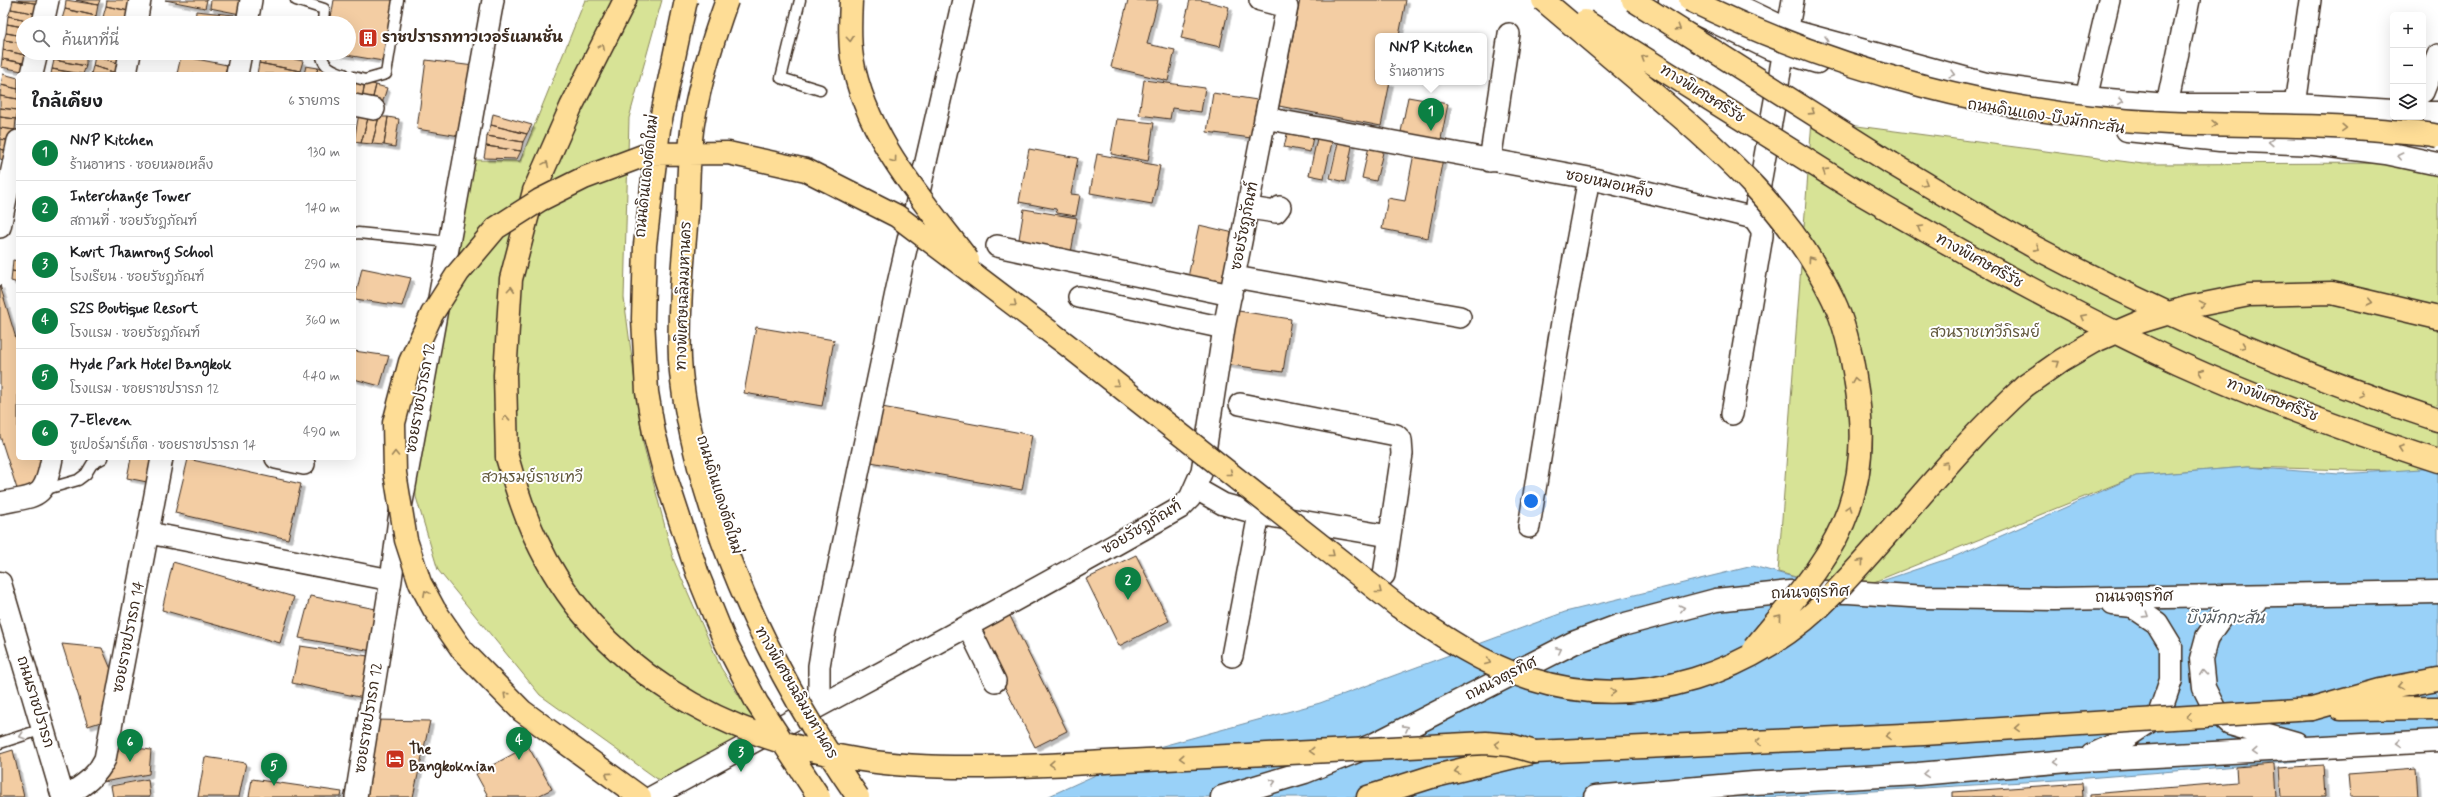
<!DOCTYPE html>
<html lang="th">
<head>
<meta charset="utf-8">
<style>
	:root { --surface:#fff; --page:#f2f2f2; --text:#202124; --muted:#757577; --line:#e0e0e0; --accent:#0b8043 }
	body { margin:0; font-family:Mynerve,"Playpen Sans Thai",sans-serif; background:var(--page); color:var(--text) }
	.controls { position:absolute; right:12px; top:12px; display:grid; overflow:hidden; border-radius:6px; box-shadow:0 4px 16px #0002 }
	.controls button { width:36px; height:36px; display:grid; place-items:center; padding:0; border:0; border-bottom:1px solid var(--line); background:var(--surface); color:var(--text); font:20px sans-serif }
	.you { position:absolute; left:1531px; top:501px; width:14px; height:14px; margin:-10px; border:3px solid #fff; border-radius:50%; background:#1a73e8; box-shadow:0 0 0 6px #1a73e833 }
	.badge { display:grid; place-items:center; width:26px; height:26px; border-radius:50%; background:var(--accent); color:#fff; font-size:13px; font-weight:700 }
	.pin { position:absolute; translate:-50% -33px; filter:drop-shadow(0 1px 2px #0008) }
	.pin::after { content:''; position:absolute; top:21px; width:14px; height:12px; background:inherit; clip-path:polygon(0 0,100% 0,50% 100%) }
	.popup { position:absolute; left:1375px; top:33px; width:112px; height:52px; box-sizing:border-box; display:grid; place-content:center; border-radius:6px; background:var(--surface); filter:drop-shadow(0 1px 3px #0005); font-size:13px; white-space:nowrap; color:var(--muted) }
	.popup b { font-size:15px; color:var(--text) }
	.popup::after { content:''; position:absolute; left:50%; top:100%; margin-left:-8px; border:8px solid transparent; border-top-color:var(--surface) }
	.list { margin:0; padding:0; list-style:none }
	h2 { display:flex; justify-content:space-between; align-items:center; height:52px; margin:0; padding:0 16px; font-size:17px }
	h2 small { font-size:13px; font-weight:400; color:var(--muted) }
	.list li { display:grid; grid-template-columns:26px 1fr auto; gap:12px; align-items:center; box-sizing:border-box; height:56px; padding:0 16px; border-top:1px solid var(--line) }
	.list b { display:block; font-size:15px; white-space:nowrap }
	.list p { margin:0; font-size:13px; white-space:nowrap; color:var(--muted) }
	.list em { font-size:13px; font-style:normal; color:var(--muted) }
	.icon { flex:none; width:22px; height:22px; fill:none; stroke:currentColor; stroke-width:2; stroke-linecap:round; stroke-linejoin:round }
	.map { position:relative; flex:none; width:2438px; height:797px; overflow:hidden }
	.search { position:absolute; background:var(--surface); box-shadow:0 4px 16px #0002; left:16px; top:16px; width:340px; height:44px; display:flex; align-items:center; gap:10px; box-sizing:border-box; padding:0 14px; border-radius:22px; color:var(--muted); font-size:15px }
	.panel { position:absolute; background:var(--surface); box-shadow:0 4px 16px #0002; left:16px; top:72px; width:340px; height:388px; border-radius:6px }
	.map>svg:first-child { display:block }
</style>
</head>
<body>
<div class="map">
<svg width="2438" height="797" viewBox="0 0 2438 797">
	<defs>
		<filter id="shadow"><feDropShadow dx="3.5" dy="3.5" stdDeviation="0" flood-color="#0004"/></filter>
	</defs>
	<rect width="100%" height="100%" fill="#fff"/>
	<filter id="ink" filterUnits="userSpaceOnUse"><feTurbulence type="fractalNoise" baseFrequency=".025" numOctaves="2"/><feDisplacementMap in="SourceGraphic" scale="8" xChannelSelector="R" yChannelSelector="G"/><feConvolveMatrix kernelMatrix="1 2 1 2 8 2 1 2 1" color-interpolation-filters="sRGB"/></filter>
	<g filter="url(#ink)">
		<!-- green -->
		<path fill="#d7e396" stroke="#89865a" d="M585,0H662L629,118L624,298L643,443L674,561L721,668L761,730L663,783L540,695L438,570L416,497L411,394L474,160L520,161Z
			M1812,120L2143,164L2397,163L2438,173V484L2385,471L2247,467L2136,476L1849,592L1778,572Z"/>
		<!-- water -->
		<path fill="#99d1f8" stroke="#738ea1" d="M2247,467L2339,474L2438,468V750L2074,779L1772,797H1047L1155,748L1320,703L1565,612L1753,566L1849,592L1956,556L2136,476Z"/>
		<!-- building -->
		<path fill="#f3cda3" stroke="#3b2a1e" filter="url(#shadow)" d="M13,0H41V4Z
			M13,0L41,4L38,14L11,9Z
			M66,0L98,5L96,16L65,9Z
			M76,0H100L98,5Z
			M107,0H128L136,2L133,12L106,6Z
			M165,0H207L205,8Z
			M211,0H235L244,1L240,14L210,8Z
			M334,0H394L383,61L334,53H349V23H330Z
			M1128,0H1158L1147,44L1175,50L1168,81L1111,67Z
			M1190,0H1201L1229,7L1220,47L1181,38Z
			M1300,0H1406L1399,36H1378V82H1390L1381,126L1279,106Z
			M106,6L133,12L130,23L103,17Z
			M11,9L38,14L36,22L8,16Z
			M65,9L96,16L94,23H78L62,19Z
			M196,11L234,15L232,23H195Z
			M8,16L36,22L23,23V27L7,24Z
			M103,17L129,23H102Z
			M7,24L23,27V36L6,33Z
			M6,33L23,36V43L4,40Z
			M4,40L23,43V53H30L29,56L3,50Z
			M3,50L29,56L28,64L2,59Z
			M55,53L86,56V66L54,60Z
			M95,53H121V64L95,56Z
			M261,53H266L303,61L300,71L259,63Z
			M95,56L121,64L120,74L93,66Z
			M181,56L227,65L225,74H177Z
			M2,59L28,64L27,72L1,67Z
			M54,60L86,66L83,74L52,69Z
			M426,60L474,66L460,136L417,129Z
			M259,63L300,71L299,74H257Z
			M93,66L120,74H91Z
			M306,66L318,68L316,74H304Z
			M318,68L327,69L326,74H316Z
			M52,69L77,74H51Z
			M3,74L18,78V89L1,85Z
			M355,80L365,82L361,104L354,103Z
			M1144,80L1205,88L1201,112L1172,108L1170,119L1139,115Z
			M365,82L376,85L371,105L361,104Z
			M1,85L18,89V99L0,96Z
			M376,85L387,88L381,107L371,105Z
			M1213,93L1257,100L1251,138L1207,132Z
			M0,96L18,99V110L0,108Z
			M1408,97L1448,104L1440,144L1400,137Z
			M0,108L18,110L16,119L0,117Z
			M359,113L369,115L361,143L354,142Z
			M493,114L532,125L527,134L491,125Z
			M369,115L379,117L372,144L361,143Z
			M0,117L16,119L15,130L0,128Z
			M379,117H388L384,145L372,144Z
			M388,117L399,119L395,147L384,145Z
			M1117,119L1154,123L1148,161L1111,154Z
			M491,125L527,134L523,142L487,136Z
			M1289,126L1314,132L1310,152L1284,147Z
			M0,128L15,130L12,141L0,139Z
			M1318,134L1333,138L1324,178L1309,175Z
			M487,136L523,142L521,151L486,146Z
			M1371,137L1386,140L1376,181L1362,178Z
			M1339,138L1353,141L1345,182L1330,178Z
			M0,139L12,141L9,151L0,149Z
			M486,146L521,151L517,159L484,158Z
			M1415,148L1444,153L1428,238L1382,229L1388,198L1405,201Z
			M0,149L9,151L8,161L0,159Z
			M1029,149L1078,158L1071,194L1080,195L1076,216L1057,213L1056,209L1019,202Z
			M1097,154L1160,166L1152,204L1090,193Z
			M1024,209L1077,218L1071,253L1018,245Z
			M1199,225L1234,233L1221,289L1187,282Z
			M13,260L18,261V272L12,271Z
			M362,268L411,278L402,306L355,299Z
			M12,271L18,272V283L11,281Z
			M0,285L18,345V458H47L42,482L18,492L0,436Z
			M1232,310L1291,319L1283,372L1224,364Z
			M756,327L834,340L822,406L744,393Z
			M354,351L389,356L380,386L354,379Z
			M882,407L1032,435L1022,490L871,462Z
			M131,458H157L152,483L127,478Z
			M188,459L301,484L288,539L175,513Z
			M1136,555L1169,621L1119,646L1086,579Z
			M173,562L294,597L280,643L162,610Z
			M310,596L381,610L372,651L299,638Z
			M1009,614L1067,731L1035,747L976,630Z
			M62,644L102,648L116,681L107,720L88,726Z
			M300,646L375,657L364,698L292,683Z
			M375,720L430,721L413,797H364Z
			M116,745L151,750L149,774L103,782Z
			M528,746L552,789L536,797H486L488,796L476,774Z
			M13,750L24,797H0V754Z
			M205,757L246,763L239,797H198Z
			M2274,764L2276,797H2090V794L2237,782L2236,767Z
			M2323,765L2325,797H2281L2279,768Z
			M2416,769L2418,797H2350L2348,774Z
			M148,779L150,797H113L111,786Z
			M252,779L342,792L341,797H249Z
			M2082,783L2083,797H1953V792Z"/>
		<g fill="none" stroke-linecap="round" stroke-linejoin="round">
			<!-- lane casing -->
			<g stroke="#3b2a1e" stroke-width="13">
				<path id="lane" d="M296,0L324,9L323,23
					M800,0L781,78L820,90
					M322,53C321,65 333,71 344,74
					M354,77L365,80L386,74L398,0
					M354,234L358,233L449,242
					M43,490L78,480L86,474L92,464L103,458
					M0,743L43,729"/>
			</g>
			<!-- street casing -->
			<g stroke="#3b2a1e" stroke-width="24">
				<path id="street" d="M43,23L48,0
					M136,23L140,0
					M247,23L251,0
					M32,74L37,53
					M126,74L130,53
					M237,74L241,53
					M2423,92L2438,55
					M2086,98L2109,0
					M354,105L374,109
					M2167,105L2189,0
					M2295,105L2310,0
					M1265,118L1589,178L1754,218L1762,230V236L1732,414
					M1490,161L1509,34
					M1756,206L1793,0
					M1249,208L1276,212L1280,207
					M0,227L18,141
					M997,246L1231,295
					M1235,277L1460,317
					M1079,297L1224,328
					M1240,404L1396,435L1401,440L1402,454L1384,575
					M276,458L304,464
					M1195,488L1223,504L1259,514L1389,536
					M0,503C39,495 44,500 52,458
					M1529,527L1562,322L1589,178
					M149,533L391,580
					M968,626L995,681
					M1232,656L1259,514
					M819,705V666L824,636L897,288L963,0
					M65,797C82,786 96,778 105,759L162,458
					M356,797L391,580L399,519L493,0
					M652,797C828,700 1006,608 1180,508L1190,498L1202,471L1224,328L1287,7L1260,0"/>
			</g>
			<!-- secondary casing -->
			<g stroke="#3b2a1e" stroke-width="25">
				<path id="secondary" d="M1670,0L1769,48L1817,62
					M1726,0L1788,30L1990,85L2086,98L2167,105H2295L2393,111
					M2423,113H2438
					M2127,130L2220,140L2314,144L2386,153L2438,164
					M0,583L63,797
					M2255,602L2226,610L2207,637L2201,659L2204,688L2215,710L2230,724L2296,743
					M2092,755L2116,744L2159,715L2171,680V646L2157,623L2132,606L2113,604
					M1222,797L1305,772L1375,744L1573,643L1618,626L1716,600L1790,592H1849L1925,597L2054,599L2438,592
					M1595,797L1754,783L1918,774L2080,760L2438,741"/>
			</g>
			<!-- highway casing -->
			<g stroke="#3b2a1e" stroke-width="25">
				<path id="highway" d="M1891,163C1940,192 1988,222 2038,249C2167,317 2300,374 2438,420
					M1858,192C1963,253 2069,312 2179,363C2263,401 2350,432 2438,461
					M2025,386L2062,360L2093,342L2140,322L2189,307L2249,295L2332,293L2438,318
					M507,457L505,375L511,279L534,191L571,107L625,0
					M2312,709L2380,690L2438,679
					M2341,709L2438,708
					M1368,797L1431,777L1535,752"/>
			</g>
			<!-- lane -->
			<use href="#lane" stroke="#fff" stroke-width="10"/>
			<!-- street -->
			<use href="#street" stroke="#fff" stroke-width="21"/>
			<!-- secondary -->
			<use href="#secondary" stroke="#fff" stroke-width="22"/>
			<!-- highway -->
			<use href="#highway" stroke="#fedd96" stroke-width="22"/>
			<!-- highway-bridge casing -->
			<g stroke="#3b2a1e" stroke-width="25" stroke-linecap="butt">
				<path id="highway-bridge" d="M686,0L659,129L645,245L643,319L647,392L654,433L666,478L698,575L724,639L757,703L819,797
					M727,0C713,39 701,77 694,118C688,149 689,183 687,215C683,262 678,311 680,359C682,395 690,432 699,467C731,586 788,696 858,797
					M851,0C850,19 849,39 852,58C865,136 922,199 968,260
					M1543,0C1580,31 1617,63 1654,94C1724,153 1793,215 1833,299C1846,326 1852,356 1856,384C1863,425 1863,469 1849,508C1831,561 1789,605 1754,648
					M1633,0L1891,163
					M1690,0C1839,72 2003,116 2168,123C2239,126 2310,124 2380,130C2399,132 2420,132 2438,136
					M1585,21L1858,192
					M507,457C515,485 523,512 535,537C595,668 723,739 861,760C945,773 1041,765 1126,761C1246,756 1366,749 1486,743L1510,745L1535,752L1924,734L2312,709
					M640,797L522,711L463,651L434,609L420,583L406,540L395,473L394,423L410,362L432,314L458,273L496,228L540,200L584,178L648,154L728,153L806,170L897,216L1066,344L1399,607C1440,635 1482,664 1530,679C1639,714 1758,673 1835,592C1900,524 1955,449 2025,386"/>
			</g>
			<!-- highway-bridge -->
			<use href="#highway-bridge" stroke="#fedd96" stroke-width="22"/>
		</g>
		<!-- one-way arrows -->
		<defs><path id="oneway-chevron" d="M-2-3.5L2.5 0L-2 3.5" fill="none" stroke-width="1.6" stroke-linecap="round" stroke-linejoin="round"/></defs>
		<g stroke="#9c845a">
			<use href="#oneway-chevron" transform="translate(1678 28) rotate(32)"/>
			<use href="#oneway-chevron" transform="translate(850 39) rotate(85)"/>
			<use href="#oneway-chevron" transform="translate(602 47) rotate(-63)"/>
			<use href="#oneway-chevron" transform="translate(1644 58) rotate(-148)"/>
			<use href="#oneway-chevron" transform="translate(1812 112) rotate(33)"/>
			<use href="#oneway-chevron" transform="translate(2214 124) rotate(1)"/>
			<use href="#oneway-chevron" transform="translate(2344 128) rotate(2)"/>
			<use href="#oneway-chevron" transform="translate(894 160) rotate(54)"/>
			<use href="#oneway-chevron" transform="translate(546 164) rotate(-66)"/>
			<use href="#oneway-chevron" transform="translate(1825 171) rotate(-148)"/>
			<use href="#oneway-chevron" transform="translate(1925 183) rotate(30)"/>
			<use href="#oneway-chevron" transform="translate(1920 228) rotate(-150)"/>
			<use href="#oneway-chevron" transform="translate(2037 248) rotate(29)"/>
			<use href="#oneway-chevron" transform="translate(1811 259) rotate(-125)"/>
			<use href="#oneway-chevron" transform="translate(511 289) rotate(-86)"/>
			<use href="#oneway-chevron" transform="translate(2370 302) rotate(13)"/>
			<use href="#oneway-chevron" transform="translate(1014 304) rotate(38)"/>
			<use href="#oneway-chevron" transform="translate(2202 304) rotate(-10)"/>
			<use href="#oneway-chevron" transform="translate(2083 317) rotate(-153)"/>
			<use href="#oneway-chevron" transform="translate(2243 346) rotate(22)"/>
			<use href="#oneway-chevron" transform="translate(2057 363) rotate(-34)"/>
			<use href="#oneway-chevron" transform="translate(2201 372) rotate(-157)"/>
			<use href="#oneway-chevron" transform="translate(1855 380) rotate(-99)"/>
			<use href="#oneway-chevron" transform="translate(1117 384) rotate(38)"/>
			<use href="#oneway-chevron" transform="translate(2363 395) rotate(18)"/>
			<use href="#oneway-chevron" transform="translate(506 418) rotate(-92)"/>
			<use href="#oneway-chevron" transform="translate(2401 448) rotate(-162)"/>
			<use href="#oneway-chevron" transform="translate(395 454) rotate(-91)"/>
			<use href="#oneway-chevron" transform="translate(1946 464) rotate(-49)"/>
			<use href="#oneway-chevron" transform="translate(1230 473) rotate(38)"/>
			<use href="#oneway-chevron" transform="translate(1849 508) rotate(-72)"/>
			<use href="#oneway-chevron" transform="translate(1332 554) rotate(38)"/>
			<use href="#oneway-chevron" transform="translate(1861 562) rotate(-49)"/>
			<use href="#oneway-chevron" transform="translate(1379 591) rotate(38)"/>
			<use href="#oneway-chevron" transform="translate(426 593) rotate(-118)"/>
			<use href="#oneway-chevron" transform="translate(1779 617) rotate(-51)"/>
			<use href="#oneway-chevron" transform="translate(1488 662) rotate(23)"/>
			<use href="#oneway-chevron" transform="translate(2400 686) rotate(169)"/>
			<use href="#oneway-chevron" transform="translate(1613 692) rotate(2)"/>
			<use href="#oneway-chevron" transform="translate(506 695) rotate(-137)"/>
			<use href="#oneway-chevron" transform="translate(2189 717) rotate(176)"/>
			<use href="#oneway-chevron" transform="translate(2017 728) rotate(176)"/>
			<use href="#oneway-chevron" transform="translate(1888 736) rotate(177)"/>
			<use href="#oneway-chevron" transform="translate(1758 742) rotate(177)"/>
			<use href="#oneway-chevron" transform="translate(1497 744) rotate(-176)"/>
			<use href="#oneway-chevron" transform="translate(1312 751) rotate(177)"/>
			<use href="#oneway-chevron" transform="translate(1182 758) rotate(177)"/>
			<use href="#oneway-chevron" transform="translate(1052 764) rotate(178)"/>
			<use href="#oneway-chevron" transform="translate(1457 771) rotate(167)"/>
			<use href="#oneway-chevron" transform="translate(608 775) rotate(-144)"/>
		</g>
		<g stroke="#a79f9a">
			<use href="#oneway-chevron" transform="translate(1826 40) rotate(15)"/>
			<use href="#oneway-chevron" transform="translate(1952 74) rotate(15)"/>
			<use href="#oneway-chevron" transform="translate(2121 101) rotate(5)"/>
			<use href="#oneway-chevron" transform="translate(2271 142) rotate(-178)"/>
			<use href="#oneway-chevron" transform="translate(2400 156) rotate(-167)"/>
			<use href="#oneway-chevron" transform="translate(1682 608) rotate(-12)"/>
			<use href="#oneway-chevron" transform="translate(2146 615) rotate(33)"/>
			<use href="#oneway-chevron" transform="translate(1559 650) rotate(-27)"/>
			<use href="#oneway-chevron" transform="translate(2203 673) rotate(-95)"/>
			<use href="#oneway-chevron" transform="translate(1406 728) rotate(-28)"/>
			<use href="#oneway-chevron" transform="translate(22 736) rotate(162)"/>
			<use href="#oneway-chevron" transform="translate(2399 743) rotate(176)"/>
			<use href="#oneway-chevron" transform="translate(2255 752) rotate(177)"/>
			<use href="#oneway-chevron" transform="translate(2056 762) rotate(175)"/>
			<use href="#oneway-chevron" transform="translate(1926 774) rotate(175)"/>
			<use href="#oneway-chevron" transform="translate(1273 782) rotate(-17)"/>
		</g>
	</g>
	<!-- icons -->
	<defs>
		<g id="building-square" transform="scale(1)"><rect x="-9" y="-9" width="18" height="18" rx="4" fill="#c8321e" stroke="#fff"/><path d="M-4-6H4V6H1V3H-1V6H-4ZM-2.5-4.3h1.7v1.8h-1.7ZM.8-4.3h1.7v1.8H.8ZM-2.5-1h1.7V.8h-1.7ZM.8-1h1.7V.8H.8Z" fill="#fff"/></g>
		<g id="hotel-square" transform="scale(1)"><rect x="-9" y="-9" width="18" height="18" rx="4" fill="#c8321e" stroke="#fff"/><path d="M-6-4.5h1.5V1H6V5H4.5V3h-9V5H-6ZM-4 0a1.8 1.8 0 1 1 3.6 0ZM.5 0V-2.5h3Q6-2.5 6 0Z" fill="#fff"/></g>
	</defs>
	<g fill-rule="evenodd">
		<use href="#building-square" x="368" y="38"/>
		<use href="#hotel-square" x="395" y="759"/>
	</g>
	<g text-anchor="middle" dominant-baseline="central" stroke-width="4" stroke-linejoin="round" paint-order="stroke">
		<!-- poi labels -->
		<g font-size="15" font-weight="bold" fill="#3b2a1e" stroke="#fff" text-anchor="start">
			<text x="382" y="38">ราชปรารภทาวเวอร์แมนชั่น</text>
			<text x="409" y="750">The<tspan x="409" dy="17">Bangkoknian</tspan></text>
		</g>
		<!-- street labels -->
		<g font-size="15" fill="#3b2a1e" stroke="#fff">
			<text transform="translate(1702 94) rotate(32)">ทางพิเศษศรีรัช</text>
			<text transform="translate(2046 117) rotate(9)">ถนนดินแดง-บึงมักกะสัน</text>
			<text transform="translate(647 176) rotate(-84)">ถนนดินแดงตัดใหม่</text>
			<text transform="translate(1609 184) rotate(12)">ซอยหมอเหล็ง</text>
			<text transform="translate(1245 226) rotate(-79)">ซอยรัชฎภัณฑ์</text>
			<text transform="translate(1979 261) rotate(29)">ทางพิเศษศรีรัช</text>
			<text transform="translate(684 296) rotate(-88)">ทางพิเศษเฉลิมมหานคร</text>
			<text transform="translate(421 398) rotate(-80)">ซอยราชปรารภ 12</text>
			<text transform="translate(2272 400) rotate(21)">ทางพิเศษศรีรัช</text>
			<text transform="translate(719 495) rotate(73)">ถนนดินแดงตัดใหม่</text>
			<text transform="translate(1142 528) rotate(-31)">ซอยรัชฎภัณฑ์</text>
			<text transform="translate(1810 593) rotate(-2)">ถนนจตุรทิศ</text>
			<text transform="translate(2134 597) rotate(-1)">ถนนจตุรทิศ</text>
			<text transform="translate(129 637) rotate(-79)">ซอยราชปรารภ 14</text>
			<text transform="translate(1501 679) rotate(-27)">ถนนจตุรทิศ</text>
			<text transform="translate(796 693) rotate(60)">ทางพิเศษเฉลิมมหานคร</text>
			<text transform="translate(35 702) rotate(73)">ถนนราชปรารภ</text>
			<text transform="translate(369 718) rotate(-81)">ซอยราชปรารภ 12</text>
		</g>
		<!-- park labels -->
		<g font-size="15" fill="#62583c" stroke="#fff">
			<text x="1985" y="333">สวนราชเทวีภิรมย์</text>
			<text x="532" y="478">สวนรมย์ราชเทวี</text>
		</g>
		<!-- water labels -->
		<g font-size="16" font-style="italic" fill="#575c5f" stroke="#fff">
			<text x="2225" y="618">บึงมักกะสัน</text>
		</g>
	</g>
</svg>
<div class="controls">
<button>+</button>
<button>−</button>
<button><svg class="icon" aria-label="layers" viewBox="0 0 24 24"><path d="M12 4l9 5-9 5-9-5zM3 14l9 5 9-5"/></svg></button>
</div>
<div class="you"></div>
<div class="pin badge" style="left:1431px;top:131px">1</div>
<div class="popup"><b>NNP Kitchen</b>ร้านอาหาร</div>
<div class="pin badge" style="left:1128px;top:600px">2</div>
<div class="pin badge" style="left:741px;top:772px">3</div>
<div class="pin badge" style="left:519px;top:760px">4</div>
<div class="pin badge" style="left:274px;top:786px">5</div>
<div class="pin badge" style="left:130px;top:762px">6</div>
<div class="search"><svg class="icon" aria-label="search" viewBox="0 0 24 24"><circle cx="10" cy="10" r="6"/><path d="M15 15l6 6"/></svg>ค้นหาที่นี่</div>
<section class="panel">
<h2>ใกล้เคียง<small>6 รายการ</small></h2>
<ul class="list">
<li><span class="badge">1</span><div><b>NNP Kitchen</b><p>ร้านอาหาร · ซอยหมอเหล็ง</p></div><em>130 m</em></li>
<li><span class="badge">2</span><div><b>Interchange Tower</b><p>สถานที่ · ซอยรัชฎภัณฑ์</p></div><em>140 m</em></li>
<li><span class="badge">3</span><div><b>Kovit Thamrong School</b><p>โรงเรียน · ซอยรัชฎภัณฑ์</p></div><em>290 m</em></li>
<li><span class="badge">4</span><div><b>S2S Boutique Resort</b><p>โรงแรม · ซอยรัชฎภัณฑ์</p></div><em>360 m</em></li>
<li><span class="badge">5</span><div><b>Hyde Park Hotel Bangkok</b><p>โรงแรม · ซอยราชปรารภ 12</p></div><em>440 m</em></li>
<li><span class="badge">6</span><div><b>7-Eleven</b><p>ซูเปอร์มาร์เก็ต · ซอยราชปรารภ 14</p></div><em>490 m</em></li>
</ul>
</section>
</div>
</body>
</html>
